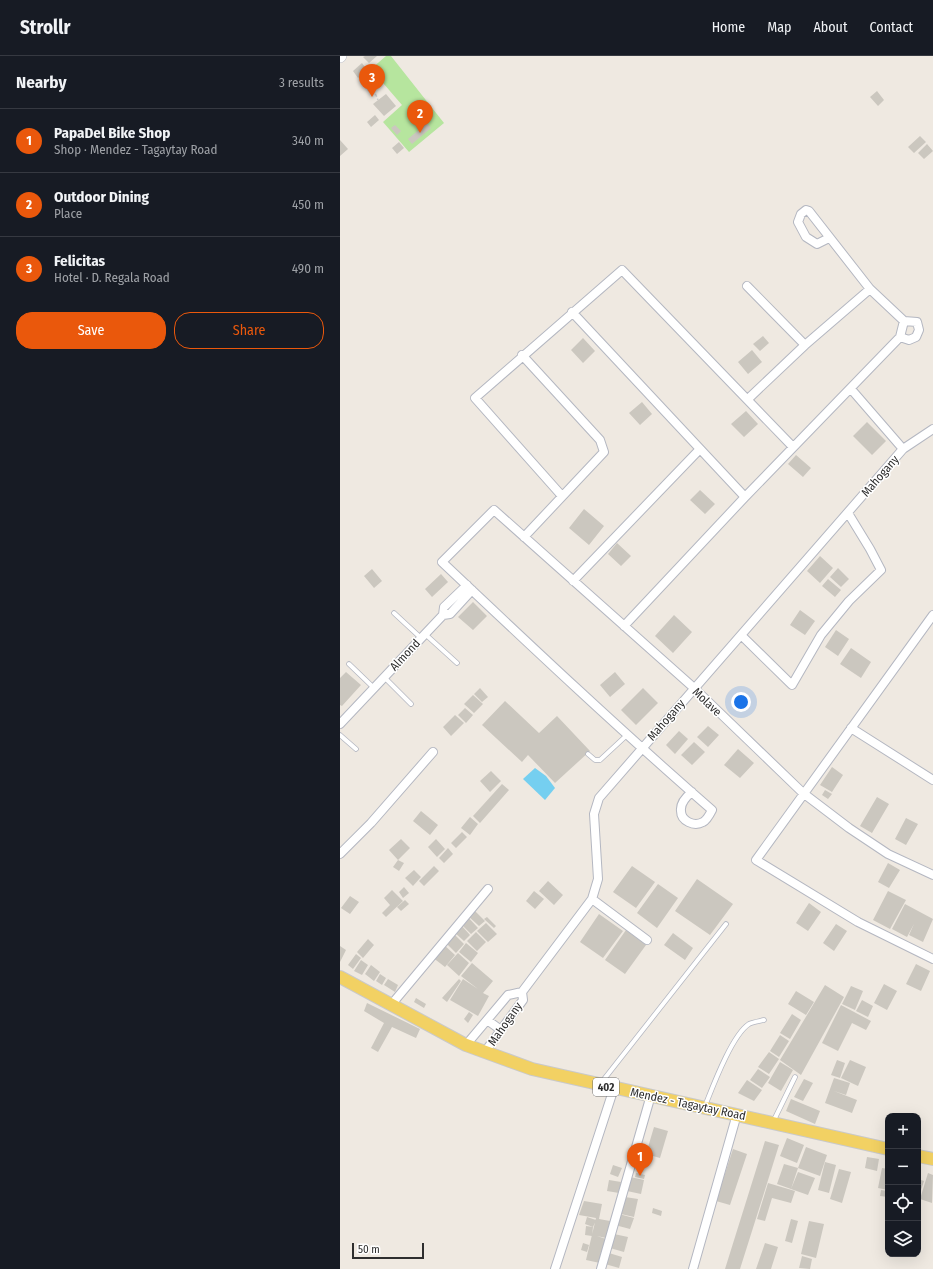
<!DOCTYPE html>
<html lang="en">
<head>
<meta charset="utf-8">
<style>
	:root { --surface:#171b24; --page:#20242c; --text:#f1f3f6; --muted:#9ea1a6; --line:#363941; --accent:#ea580c }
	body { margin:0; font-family:"Fira Sans Condensed",sans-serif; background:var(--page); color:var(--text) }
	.controls { position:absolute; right:12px; bottom:12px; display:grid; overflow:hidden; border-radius:8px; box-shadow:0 4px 16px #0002 }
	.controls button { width:36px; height:36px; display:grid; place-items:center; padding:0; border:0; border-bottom:1px solid var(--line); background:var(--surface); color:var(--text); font:20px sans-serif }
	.scale { position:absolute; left:12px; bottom:10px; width:72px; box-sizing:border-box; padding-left:4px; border:2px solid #2e2e2e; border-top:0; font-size:11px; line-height:14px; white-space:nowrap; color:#2e2e2e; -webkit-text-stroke:3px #fff; paint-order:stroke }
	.you { position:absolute; left:401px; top:646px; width:14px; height:14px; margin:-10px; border:3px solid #fff; border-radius:50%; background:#1a73e8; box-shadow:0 0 0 6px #1a73e833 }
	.badge { display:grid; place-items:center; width:26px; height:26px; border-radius:50%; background:var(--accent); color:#fff; font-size:13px; font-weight:700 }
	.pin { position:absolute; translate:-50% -33px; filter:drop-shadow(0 1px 2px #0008) }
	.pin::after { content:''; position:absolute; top:21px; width:14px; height:12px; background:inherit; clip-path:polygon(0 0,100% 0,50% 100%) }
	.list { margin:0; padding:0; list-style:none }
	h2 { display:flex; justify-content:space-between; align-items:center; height:52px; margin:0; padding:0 16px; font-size:17px }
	h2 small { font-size:13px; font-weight:400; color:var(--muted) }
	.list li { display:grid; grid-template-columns:26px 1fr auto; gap:12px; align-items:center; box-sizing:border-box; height:64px; padding:0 16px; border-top:1px solid var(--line) }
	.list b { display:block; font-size:15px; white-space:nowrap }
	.list p { margin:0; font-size:13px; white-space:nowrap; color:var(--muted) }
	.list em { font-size:13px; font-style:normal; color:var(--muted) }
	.actions { display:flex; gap:8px; padding:12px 16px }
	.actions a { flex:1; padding:9px 0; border:1px solid var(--accent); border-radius:16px; text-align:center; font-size:14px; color:var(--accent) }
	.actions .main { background:var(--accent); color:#fff }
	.icon { flex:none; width:22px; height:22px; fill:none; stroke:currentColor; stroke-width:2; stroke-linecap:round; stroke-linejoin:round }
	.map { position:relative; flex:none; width:593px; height:1213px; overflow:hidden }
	header { display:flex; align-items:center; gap:24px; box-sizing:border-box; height:56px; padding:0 20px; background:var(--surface); border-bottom:1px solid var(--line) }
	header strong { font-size:19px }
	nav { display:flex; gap:22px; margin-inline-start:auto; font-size:14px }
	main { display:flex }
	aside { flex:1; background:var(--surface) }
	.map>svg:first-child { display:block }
</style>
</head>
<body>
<header>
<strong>Strollr</strong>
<nav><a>Home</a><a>Map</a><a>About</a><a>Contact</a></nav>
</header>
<main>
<aside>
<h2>Nearby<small>3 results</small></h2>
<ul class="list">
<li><span class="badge">1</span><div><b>PapaDel Bike Shop</b><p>Shop · Mendez - Tagaytay Road</p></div><em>340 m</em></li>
<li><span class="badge">2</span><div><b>Outdoor Dining</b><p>Place</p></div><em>450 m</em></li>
<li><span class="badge">3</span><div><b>Felicitas</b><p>Hotel · D. Regala Road</p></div><em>490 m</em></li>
</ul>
<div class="actions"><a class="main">Save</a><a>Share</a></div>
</aside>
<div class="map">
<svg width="593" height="1213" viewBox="0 0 593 1213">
	<rect width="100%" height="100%" fill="#efe9e1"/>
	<!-- green -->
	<path fill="#b6e59e" d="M46,0H51L104,67L69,96L43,66L62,49L31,13Z"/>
	<!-- water -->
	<path fill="#75cff0" d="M195,712L206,720L215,732L205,744L183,723Z"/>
	<!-- building -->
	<path fill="#cbc7bf" d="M25,0H37L29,7L23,1Z
		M22,7L27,14L18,22L13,15Z
		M537,35L544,44L538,50L530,41Z
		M46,38L56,50L44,60L33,48Z
		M35,59L39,64L31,71L27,66Z
		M87,67L91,72L72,88L68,83Z
		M55,69L61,75L57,79L51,72Z
		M580,80L586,86L574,97L568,91Z
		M0,84L8,93L0,100Z
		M59,86L64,92L57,98L52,92Z
		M587,88L593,95L584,103L578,97Z
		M423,280L429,287L420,295L413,288Z
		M243,282L255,295L243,307L231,294Z
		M412,294L422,306L408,318L398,306Z
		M302,346L312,358L300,369L289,357Z
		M406,355L418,368L404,381L391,368Z
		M527,366L546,385L532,399L513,380Z
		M456,399L471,412L463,421L448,408Z
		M360,434L375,448L365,458L350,444Z
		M244,453L264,470L249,489L229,472Z
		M277,487L291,500L281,510L268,498Z
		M480,500L493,512L480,527L467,515Z
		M498,512L509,523L501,531L490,521Z
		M32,513L42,525L34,532L24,520Z
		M101,518L108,526L92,541L85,533Z
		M488,523L501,534L495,541L482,530Z
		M133,546L147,560L133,574L118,561Z
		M460,554L475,565L465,579L450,569Z
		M334,559L352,576L333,597L315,580Z
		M496,574L509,583L498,600L485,591Z
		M511,592L531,606L521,622L500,608Z
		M6,616L21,629L2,650L0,649V622Z
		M275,616L285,628L270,641L260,629Z
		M140,632L148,641L142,646L134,638Z
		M303,632L318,647L296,669L281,654Z
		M133,639L143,648L134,657L124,648Z
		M165,645L199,677L217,660L250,695L215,727L188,699L182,706L142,669Z
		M125,652L133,659L126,667L118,659Z
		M115,659L124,667L111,680L103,671Z
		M368,670L379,679L368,691L357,681Z
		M339,675L348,683L335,698L326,689Z
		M354,686L365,696L352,709L341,699Z
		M398,693L414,707L400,722L384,709Z
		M492,711L503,719L492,736L480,729Z
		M151,715L161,725L150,736L140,725Z
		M162,728L169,734L140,767L133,760Z
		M485,734L492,738L488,743L482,739Z
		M537,741L549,748L532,777L520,770Z
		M81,755L98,769L90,779L73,765Z
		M130,761L138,768L130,779L121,772Z
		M566,762L578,768L566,789L555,783Z
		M122,776L127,781L116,792L111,787Z
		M61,783L70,792L58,804L49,794Z
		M96,783L105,793L97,801L88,791Z
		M108,792L113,798L104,807L99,802Z
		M58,804L64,807L59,815L53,811Z
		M548,807L560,814L549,832L538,826Z
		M94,810L99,815L84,830L79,825Z
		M292,810L315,826L296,852L273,836Z
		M74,814L81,821L73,830L65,822Z
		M357,823L393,848L370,879L335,855Z
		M208,825L223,839L214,849L199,835Z
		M318,828L338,842L317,872L297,857Z
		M64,831L69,837L63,842L59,836Z
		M52,834L63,845L46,861L42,857L50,849L44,842Z
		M194,835L204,843L195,853L186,845Z
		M548,835L566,844L550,873L533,864Z
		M10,840L19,846L10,858L1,852Z
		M65,844L69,848L61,855L57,851Z
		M469,847L481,856L468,875L456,867Z
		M565,848L593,863L583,886L569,879L574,868L567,881L552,873Z
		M133,853L145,865L139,870L127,859Z
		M259,858L283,875L263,902L240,886Z
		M127,860L138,872L131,878L120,867Z
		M147,861L156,870L154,872L144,863Z
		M146,867L157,878L148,886L137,875Z
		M496,868L507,875L494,895L483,887Z
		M121,869L130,879L124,885L114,876Z
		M286,874L306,889L285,918L265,904Z
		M136,876L146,886L137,895L127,885Z
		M113,877L124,888L116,897L105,886Z
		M333,877L353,892L345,904L324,889Z
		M28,883L34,889L23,902L17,896Z
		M126,887L138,897L131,906L119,896Z
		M103,888L115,899L105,911L92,901Z
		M0,890L6,894L0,906Z
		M118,897L129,907L119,920L107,909Z
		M16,898L21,902L13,913L8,909Z
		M21,904L28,909L22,919L14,915Z
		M132,907L153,925L143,937L149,940L138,960L110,944L123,923L138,933L121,920Z
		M576,908L590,915L581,935L566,928Z
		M31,909L40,916L34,925L25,918Z
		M40,918L46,922L42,929L36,925Z
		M48,923L58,929L55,936L44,929Z
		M119,923L121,925L107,946L102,942Z
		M544,928L557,935L547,954L534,947Z
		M485,929L504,941L461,1019L440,1004Z
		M511,930L523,935L515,954L502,948Z
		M456,935L474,946L466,959L448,948Z
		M76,942L86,948L84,952L74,946Z
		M522,944L533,950L528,961L516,955Z
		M27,947L80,973L76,982L52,971L38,996L31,992L44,967L24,955Z
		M501,949L531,965L526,974L512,967L498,995L482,987Z
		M129,956L133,959L128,967L124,963Z
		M452,958L461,964L450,983L440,977Z
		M440,979L449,985L439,1001L430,995Z
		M429,996L439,1003L429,1018L418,1011Z
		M497,1004L505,1007L500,1022L491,1019Z
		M510,1004L526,1011L518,1030L501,1022Z
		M440,1006L453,1014L441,1035L428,1027Z
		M418,1013L430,1021L422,1032L410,1024Z
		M494,1022L510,1027L506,1039L494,1035L517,1044L512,1057L485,1047Z
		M464,1023L473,1027L463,1045L454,1041Z
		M407,1024L422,1034L414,1045L398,1037Z
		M451,1043L480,1055L475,1068L446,1055Z
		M314,1071L328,1075L320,1102L306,1098Z
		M447,1082L464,1089L457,1107L440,1100Z
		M425,1085L439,1089L424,1137L400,1213H385Z
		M466,1091L487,1099L480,1120L458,1112Z
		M393,1093L407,1098L390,1149L376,1145Z
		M527,1101L539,1103L537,1115L525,1112Z
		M485,1106L496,1109L489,1137L478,1134Z
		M444,1108L458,1112L451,1133L437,1128Z
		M273,1109L282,1112L278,1121L270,1118Z
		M542,1112L548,1113V1134L538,1132Z
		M499,1113L511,1116L502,1147L490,1143Z
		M458,1116L475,1122L468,1139L451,1133Z
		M296,1117L305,1119L304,1123L295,1121Z
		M588,1117L593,1119L592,1147L580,1143Z
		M290,1121L304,1124L301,1138L287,1135Z
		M578,1123L584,1125L578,1143Z
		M269,1124L281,1126L279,1137L267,1135Z
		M428,1127L455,1135L451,1147L432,1142L425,1165L417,1163Z
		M541,1134L548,1135V1141L540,1140Z
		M285,1141L298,1143L294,1161L281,1158Z
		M244,1145L262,1148L259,1163L270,1165L266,1182L257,1180L266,1183L260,1207L246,1204L256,1162L239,1159Z
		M313,1152L322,1155L321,1160L312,1157Z
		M279,1158L294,1162L290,1173L275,1169Z
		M247,1161L256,1164L253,1171L245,1168Z
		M451,1163L458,1165L452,1187L445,1185Z
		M469,1165L484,1168L476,1202L461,1198Z
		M246,1170L253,1171L252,1180L245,1179Z
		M274,1178L288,1181L284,1196L270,1192Z
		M243,1187L249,1189L247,1196L241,1194Z
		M425,1187L438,1191L431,1213H416Z
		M269,1197L282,1201L279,1212L265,1208Z
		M462,1200L472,1203L470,1213L459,1212Z"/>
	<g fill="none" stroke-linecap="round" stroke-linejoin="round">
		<!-- lane casing -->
		<g stroke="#b4b7c1" stroke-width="5.5">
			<path id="lane" d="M54,557L81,582
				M85,578L117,607
				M9,608L34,632
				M44,621L71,648
				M0,679L16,693
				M248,698L255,704H260L287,679
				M261,1027L386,868
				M365,1050C373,1030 392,979 409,968C413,966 420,965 424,964
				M433,1066L455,1021"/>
		</g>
		<!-- street casing -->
		<g stroke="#b4b7c1" stroke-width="10">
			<path id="street" d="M407,230L465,289
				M232,256L405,441
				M560,281L564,265
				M182,299L260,384L264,396L184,481
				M511,333L563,393
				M408,343L465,289L530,233
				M222,440L135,342L282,214L453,391
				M233,525L360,393
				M103,559L110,558L132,534
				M593,559L416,804L518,866L593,903
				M284,570L405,441L560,281L569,284L576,281L579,274L577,266L564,265L530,233L469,155L466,154L461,158L458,166L466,181L477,188L489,182
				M401,579L452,629L481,579L509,545L541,514L530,493L508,457
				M0,668L103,559L104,551L127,529
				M511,672L593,724
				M352,736C347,740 340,747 341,755C341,765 354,771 363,766C367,764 370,758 372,754C280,674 191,590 102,506L154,454L354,632L463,737L509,772L548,798L593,819
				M0,798L31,767L93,696
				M252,843L307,884
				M51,949L148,833
				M147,964L161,974
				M126,989L168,939L182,936
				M144,997L183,944L182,936L252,843L258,823L254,758L259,742L563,393L593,373
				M215,1213L274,1032
				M261,1213L311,1039
				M353,1213L397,1058"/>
		</g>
		<!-- secondary casing -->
		<g stroke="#b4b7c1" stroke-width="12">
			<path id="secondary" d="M0,1L1,0"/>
		</g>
		<!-- primary casing -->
		<g stroke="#c9c9c9" stroke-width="14">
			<path id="primary" d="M0,921L126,989L192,1013L548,1093
				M578,1100L593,1103"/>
		</g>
		<!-- path -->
		<path stroke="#c9c9c9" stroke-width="1.5" stroke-dasharray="3 2" stroke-linecap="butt" d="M21,26L31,37H35L38,44"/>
		<!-- lane -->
		<use href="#lane" stroke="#fff" stroke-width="4"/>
		<!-- street -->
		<use href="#street" stroke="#fff" stroke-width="8"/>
		<!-- secondary -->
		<use href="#secondary" stroke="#fff" stroke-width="11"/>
		<!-- primary -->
		<use href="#primary" stroke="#f2d163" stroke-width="12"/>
	</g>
	<g text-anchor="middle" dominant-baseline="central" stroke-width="3" stroke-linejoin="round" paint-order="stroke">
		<!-- shield labels -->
		<rect fill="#fff" stroke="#6d6d6d" stroke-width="1" x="253" y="1022" width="26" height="18" rx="3"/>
		<g font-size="11" font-weight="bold" fill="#2e2e2e">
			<text x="266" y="1031">402</text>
		</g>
		<!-- street labels -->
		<g font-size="12" fill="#2e2e2e" stroke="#fff">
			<text transform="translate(540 420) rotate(-49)">Mahogany</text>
			<text transform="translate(65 599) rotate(-47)">Almond</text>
			<text transform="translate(367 646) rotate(44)">Molave</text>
			<text transform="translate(326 664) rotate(-49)">Mahogany</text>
			<text transform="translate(165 968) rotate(-55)">Mahogany</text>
			<text transform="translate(348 1048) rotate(12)">Mendez - Tagaytay Road</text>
		</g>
	</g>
</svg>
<div class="controls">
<button>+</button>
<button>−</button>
<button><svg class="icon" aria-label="locate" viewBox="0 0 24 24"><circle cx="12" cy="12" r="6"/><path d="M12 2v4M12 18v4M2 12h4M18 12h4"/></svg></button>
<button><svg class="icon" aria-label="layers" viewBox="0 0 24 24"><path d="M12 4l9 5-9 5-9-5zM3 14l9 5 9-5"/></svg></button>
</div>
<div class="scale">50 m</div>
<div class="you"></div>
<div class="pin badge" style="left:300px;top:1120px">1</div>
<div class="pin badge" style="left:80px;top:77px">2</div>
<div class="pin badge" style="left:32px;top:41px">3</div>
</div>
</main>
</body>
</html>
